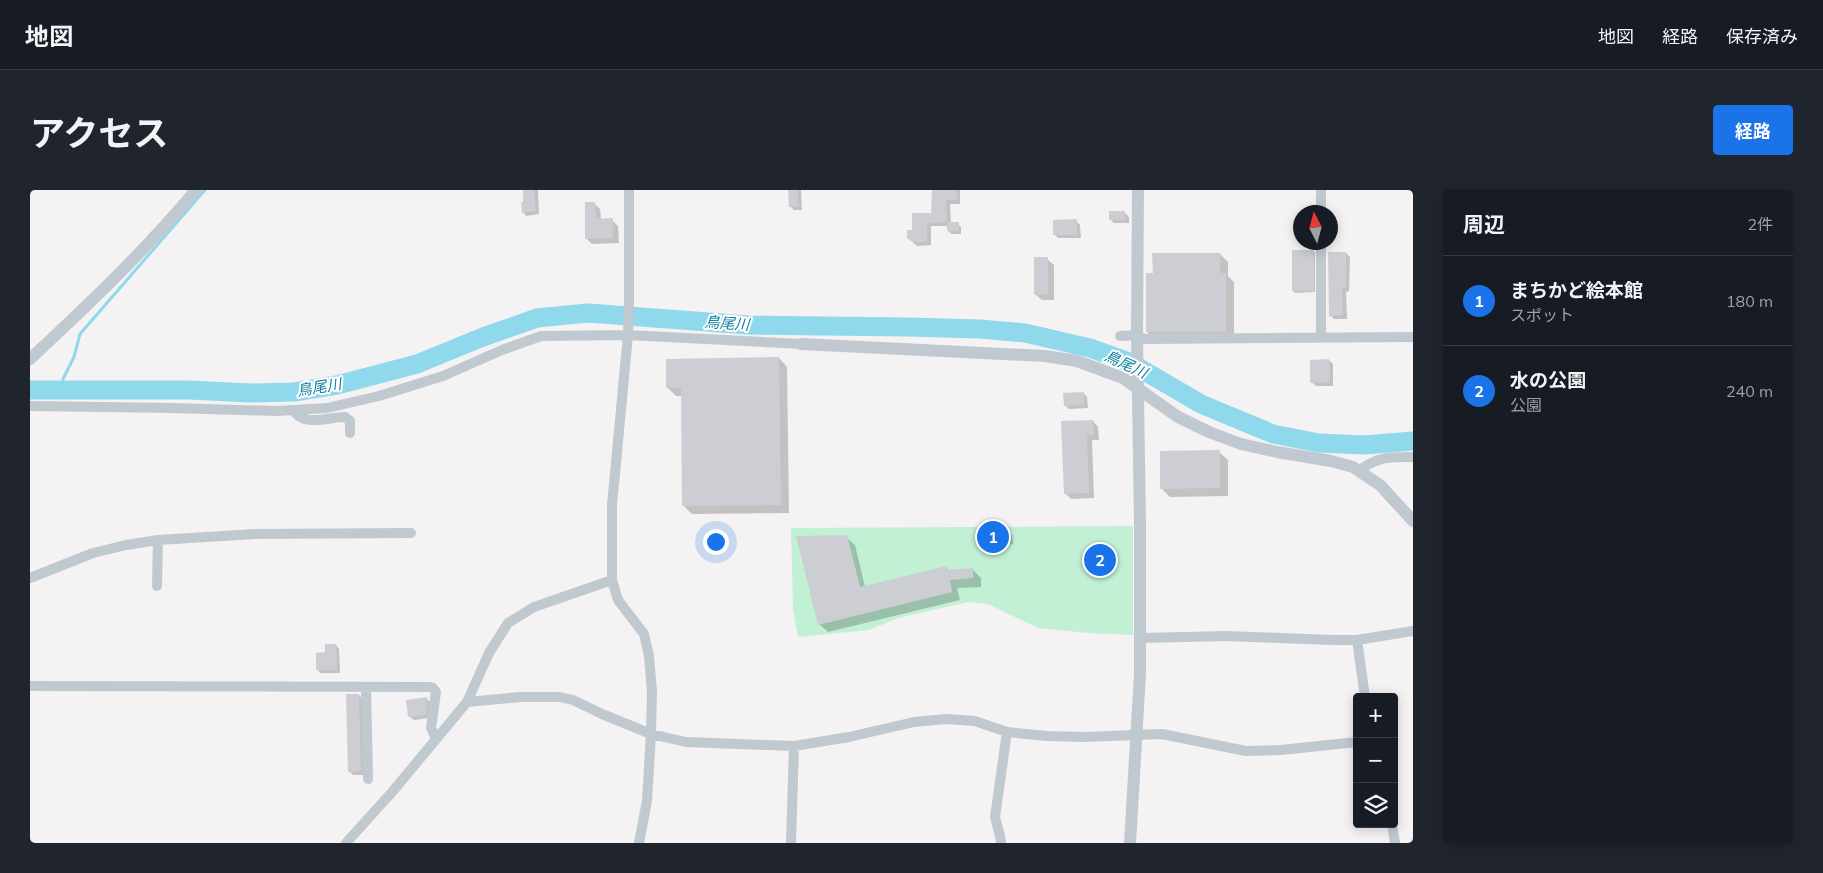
<!DOCTYPE html>
<html lang="ja">
<head>
<meta charset="utf-8">
<style>
	:root { --surface:#171b24; --page:#20242c; --text:#f1f3f6; --muted:#9ea1a6; --line:#363941; --accent:#1a73e8 }
	body { margin:0; font-family:Mulish,"Noto Sans JP",sans-serif; background:var(--page); color:var(--text) }
	.controls { position:absolute; right:15px; bottom:15px; display:grid; overflow:hidden; border-radius:5px; box-shadow:0 2px 12px #0003 }
	.controls button { width:45px; height:45px; display:grid; place-items:center; padding:0; border:0; border-bottom:1px solid var(--line); background:var(--surface); color:var(--text); font:25px sans-serif }
	.compass { position:absolute; left:1263px; top:15px; width:45px; height:45px; border-radius:50%; background:var(--surface); box-shadow:0 2px 12px #0003; rotate:354deg }
	.you { position:absolute; left:685px; top:351px; width:18px; height:18px; margin:-12px; border:4px solid #fff; border-radius:50%; background:#1a73e8; box-shadow:0 0 0 8px #1a73e833 }
	.badge { display:grid; place-items:center; width:32px; height:32px; border-radius:50%; background:var(--accent); color:#fff; font-size:16px; font-weight:700 }
	.pin { position:absolute; translate:-50% -50%; border:2px solid #fff; box-shadow:0 1px 5px #0006 }
	.list { margin:0; padding:0; list-style:none }
	h2 { display:flex; justify-content:space-between; align-items:center; height:65px; margin:0; padding:0 20px; font-size:21px }
	h2 small { font-size:16px; font-weight:400; color:var(--muted) }
	.list li { display:grid; grid-template-columns:32px 1fr auto; gap:15px; align-items:center; box-sizing:border-box; height:90px; padding:0 20px; border-top:1px solid var(--line) }
	.list b { display:block; font-size:19px; white-space:nowrap }
	.list p { margin:0; font-size:16px; white-space:nowrap; color:var(--muted) }
	.list em { font-size:16px; font-style:normal; color:var(--muted) }
	.icon { flex:none; width:28px; height:28px; fill:none; stroke:currentColor; stroke-width:2; stroke-linecap:round; stroke-linejoin:round }
	.map { position:relative; flex:none; width:1383px; height:653px; overflow:hidden; border-radius:5px }
	header { display:flex; align-items:center; gap:30px; box-sizing:border-box; height:70px; padding:0 25px; background:var(--surface); border-bottom:1px solid var(--line) }
	header strong { font-size:24px }
	nav { display:flex; gap:28px; margin-inline-start:auto; font-size:18px }
	.intro { display:flex; align-items:center; justify-content:space-between; box-sizing:border-box; height:120px; padding:0 30px }
	h1 { margin:0; font-size:35px }
	.button { padding:12px 22px; border-radius:5px; background:var(--accent); color:#fff; font-size:18px; font-weight:700 }
	main { display:flex; gap:30px; padding:0 30px }
	aside { flex:1; background:var(--surface); border-radius:5px; box-shadow:0 2px 12px #0003 }
	.map>svg:first-child { display:block }
</style>
</head>
<body>
<header>
<strong>地図</strong>
<nav><a>地図</a><a>経路</a><a>保存済み</a></nav>
</header>
<div class="intro"><h1>アクセス</h1><a class="button">経路</a></div>
<main>
<div class="map">
<svg width="1383" height="653" viewBox="0 0 1383 653">
	<rect width="100%" height="100%" fill="#f4f2f2"/>
	<!-- green -->
	<path fill="#c2f0d4" d="M1103,336V445L1058,443L1008,438L958,414L938,412L868,428L839,440L768,447L763,419L761,338Z"/>
	<!-- shadow -->
	<path fill="#0003" d="M494,0H508L509,24L496,26L493,22Z
		M760,0H771L772,20H764L760,16Z
		M903,0H930V14H920L921,34H928L931,37V44H922L918,41V36H901V55L887,56L878,48L883,41L903,24Z
		M564,13L570,19L571,30H582L588,36L589,53L562,54L556,48Z
		M1095,23L1099,27V33H1084L1080,29Z
		M1046,31L1050,35L1051,48H1028L1024,44Z
		M1284,61L1285,63V102L1265,103L1263,101Z
		M1316,63L1320,67L1319,101L1316,102L1317,129H1304L1300,125Z
		M1190,64L1198,72V86L1204,92V149L1125,150L1117,142L1124,84Z
		M1017,69L1024,75V110H1012L1005,104Z
		M749,168L757,177L759,323L662,324L654,316L652,206H646L637,197Z
		M1299,170L1303,174V196H1286L1282,192Z
		M1053,203L1057,207L1058,218L1039,219L1035,215Z
		M1063,231L1068,237L1069,250H1062L1064,308L1041,309L1035,303L1032,232Z
		M1189,262L1198,270V306L1140,307L1131,298Z
		M970,338L973,342L978,341L982,345L983,354L974,355L975,359L963,360L959,356L954,357L950,353L958,344Z
		M816,347L825,355L835,397L916,377L919,381L942,379L951,388V397L927,398L930,410L798,442L789,434Z
		M306,455L309,459L310,483H290L287,479L296,464Z
		M329,505L333,509L334,585H323L319,581Z
		M397,509L401,513L399,528L384,530L380,527Z"/>
	<g fill="none" stroke-linecap="round" stroke-linejoin="round">
		<!-- stream -->
		<path stroke="#90d8ec" stroke-width="3" d="M32,200L33,189L44,167L50,144L175,0"/>
		<!-- river -->
		<path stroke="#90d8ec" stroke-width="19" d="M0,200H159L220,203L264,202L307,195L387,174L453,147L507,128L558,123L718,135L878,137L950,139L995,143L1060,158L1099,172L1171,214L1243,244L1289,253L1334,255L1383,251"/>
	</g>
	<!-- building -->
	<path fill="#ccced4" d="M493,0H504L506,21L492,23L491,12H493Z
		M758,0H768V16L759,17Z
		M902,0H927V10H916L917,32L897,33V52H882V49H877V40H882V23H901Z
		M555,12H565L566,29L583,28V48L555,49Z
		M1079,21H1095V30H1079Z
		M1047,29V45H1023V30Z
		M917,32H929V41H917Z
		M1262,60H1284V101H1262Z
		M1298,62H1316V98H1312L1313,125L1299,126Z
		M1122,63H1190V83H1196V142H1116V83H1123Z
		M1004,67H1018V104L1004,105Z
		M749,167L751,315L652,316L651,198H636V169Z
		M1299,169L1300,192L1280,193V170Z
		M1054,202V215L1034,216L1033,203Z
		M1063,230L1064,245H1057L1059,303L1034,304L1031,231Z
		M1190,260V298L1130,299V261Z
		M970,337L971,341L978,340L979,351H971V355L958,356L957,352L948,353V343L957,342L956,338Z
		M817,345L830,397L916,376L917,380L943,378V388L920,390L922,402L788,435L766,346Z
		M295,454H306L307,480H286V463L295,462Z
		M316,504H329L331,581L318,582Z
		M397,507L396,525L378,527L376,510Z"/>
	<g fill="none" stroke-linecap="round" stroke-linejoin="round">
		<!-- minor -->
		<path stroke="#c0c9d0" stroke-width="10" d="M599,0V111L598,145L582,315V390L588,410L614,444L619,466L622,502L621,544L617,611L609,653
			M1291,22V0
			M1090,146L1107,145L1114,149L1383,147
			M1291,148V52
			M0,216L142,218L247,221L297,218L349,206L413,186L472,160L511,146L598,145L771,154
			M264,221C274,237 299,227 315,227L320,231V243
			M1330,280C1348,266 1361,267 1383,267
			M0,388L63,363L96,355L128,350L225,344L381,343
			M127,396L128,350
			M1111,448L1197,446L1303,450H1327
			M0,496L400,497L403,498L406,502L401,538L406,549
			M336,497L338,589
			M1335,507L1327,450L1383,441
			M437,512L490,507H530L543,510L572,524L621,544L656,552L764,556L819,547L884,532L916,529L945,531L977,542L1017,546L1054,547L1132,544L1216,561L1251,560L1327,552
			M1362,634L1365,653
			M316,653L363,601L437,512L459,463L478,433L504,417L582,390
			M761,653L764,556
			M971,653L970,646L965,627L977,542"/>
		<!-- tertiary -->
		<path stroke="#c0c9d0" stroke-width="12" d="M771,154L1015,166L1047,171L1093,188L1148,227L1179,242L1211,254L1247,262L1301,271L1323,277L1350,295L1383,331
			M0,169C58,115 115,61 166,0
			M1100,653L1110,484V332L1107,145L1108,0"/>
	</g>
	<g text-anchor="middle" dominant-baseline="central" stroke-width="4" stroke-linejoin="round" paint-order="stroke">
		<!-- water labels -->
		<g font-size="15" font-style="italic" fill="#0e7f9e" stroke="#fff">
			<text transform="translate(697 133) rotate(4)">鳥尾川</text>
			<text transform="translate(1096 174) rotate(25)">鳥尾川</text>
			<text transform="translate(289 197) rotate(-9)">鳥尾川</text>
		</g>
	</g>
</svg>
<div class="controls">
<button>+</button>
<button>−</button>
<button><svg class="icon" aria-label="layers" viewBox="0 0 24 24"><path d="M12 4l9 5-9 5-9-5zM3 14l9 5 9-5"/></svg></button>
</div>
<svg class="compass" viewBox="-18 -18 36 36"><path d="M0-13l5 13h-10z" fill="#e53935"/><path d="M0 13l5-13h-10z" fill="#9ea1a6"/></svg>
<div class="you"></div>
<div class="pin badge" style="left:963px;top:347px">1</div>
<div class="pin badge" style="left:1070px;top:370px">2</div>
</div>
<aside>
<h2>周辺<small>2件</small></h2>
<ul class="list">
<li><span class="badge">1</span><div><b>まちかど絵本館</b><p>スポット</p></div><em>180 m</em></li>
<li><span class="badge">2</span><div><b>水の公園</b><p>公園</p></div><em>240 m</em></li>
</ul>
</aside>
</main>
</body>
</html>
